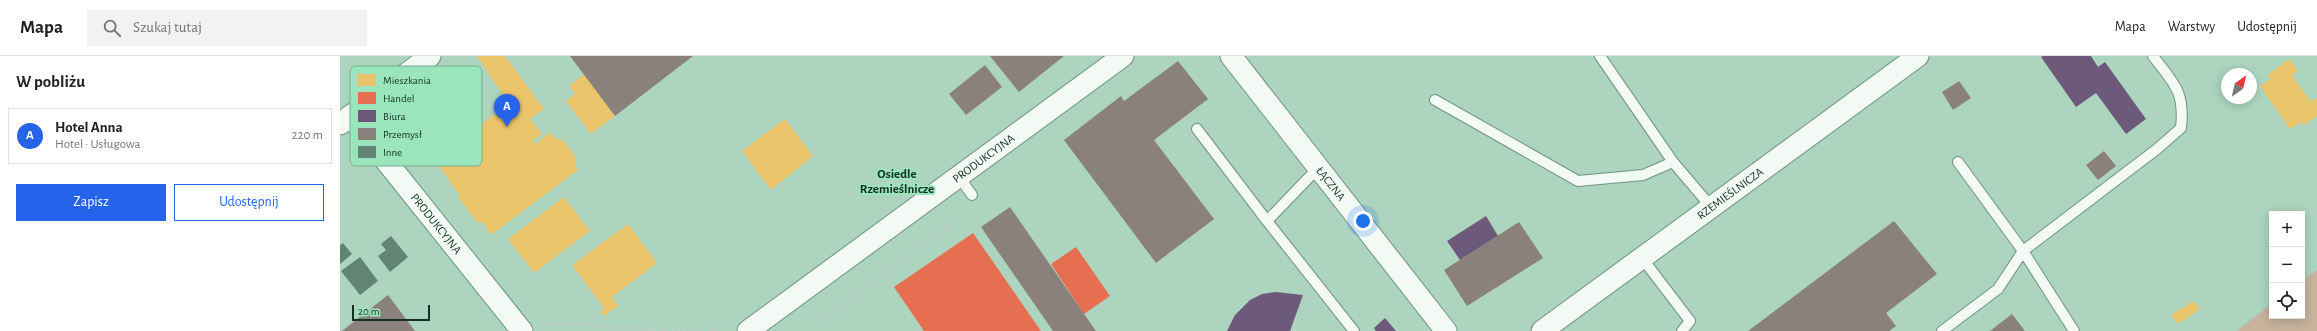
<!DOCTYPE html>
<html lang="pl">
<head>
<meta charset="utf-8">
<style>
	:root { --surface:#fff; --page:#f2f2f2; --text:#222; --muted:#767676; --line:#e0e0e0; --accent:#2563eb }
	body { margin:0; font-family:"Alegreya Sans",sans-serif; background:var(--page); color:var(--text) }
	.controls { position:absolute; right:12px; bottom:12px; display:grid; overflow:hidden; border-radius:0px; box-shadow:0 2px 10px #0003 }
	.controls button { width:36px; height:36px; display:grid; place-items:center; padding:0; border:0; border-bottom:1px solid var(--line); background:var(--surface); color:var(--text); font:20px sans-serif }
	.compass { position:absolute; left:1881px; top:12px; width:36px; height:36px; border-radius:50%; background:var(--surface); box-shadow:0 2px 10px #0003; rotate:34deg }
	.scale { position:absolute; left:12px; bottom:10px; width:78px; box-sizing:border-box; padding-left:4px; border:2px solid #133223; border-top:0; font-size:11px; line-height:14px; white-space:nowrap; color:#133223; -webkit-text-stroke:3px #9be5bc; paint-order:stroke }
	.you { position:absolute; left:1023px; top:165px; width:14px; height:14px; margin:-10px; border:3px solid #fff; border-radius:50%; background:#1a73e8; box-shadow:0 0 0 6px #1a73e833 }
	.badge { display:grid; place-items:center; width:26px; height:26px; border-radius:50%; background:var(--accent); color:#fff; font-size:13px; font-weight:700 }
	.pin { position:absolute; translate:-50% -33px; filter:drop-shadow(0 1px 2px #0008) }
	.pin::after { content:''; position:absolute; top:21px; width:14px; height:12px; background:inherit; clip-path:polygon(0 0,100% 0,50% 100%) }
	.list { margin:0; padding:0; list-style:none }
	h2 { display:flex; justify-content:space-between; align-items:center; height:52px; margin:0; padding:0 16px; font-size:17px }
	h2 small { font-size:13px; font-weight:400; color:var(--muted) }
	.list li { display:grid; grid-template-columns:26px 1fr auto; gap:12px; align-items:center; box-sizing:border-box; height:56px; margin:0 8px 8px; padding:0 8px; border:1px solid var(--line); border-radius:0px }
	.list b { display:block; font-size:15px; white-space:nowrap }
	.list p { margin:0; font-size:13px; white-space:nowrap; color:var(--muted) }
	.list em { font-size:13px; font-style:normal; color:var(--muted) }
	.actions { display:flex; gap:8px; padding:12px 16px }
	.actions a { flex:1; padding:9px 0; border:1px solid var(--accent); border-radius:0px; text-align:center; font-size:14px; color:var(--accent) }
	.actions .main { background:var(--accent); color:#fff }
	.icon { flex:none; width:22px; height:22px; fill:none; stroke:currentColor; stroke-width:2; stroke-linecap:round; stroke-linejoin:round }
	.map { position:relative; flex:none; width:1977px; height:275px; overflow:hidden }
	header { display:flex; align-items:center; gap:24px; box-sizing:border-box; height:56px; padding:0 20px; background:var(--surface); border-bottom:1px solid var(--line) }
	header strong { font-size:19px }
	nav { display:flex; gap:22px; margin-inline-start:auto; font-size:14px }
	.search { width:280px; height:36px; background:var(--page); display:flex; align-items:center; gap:10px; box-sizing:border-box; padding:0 14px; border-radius:0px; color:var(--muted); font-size:15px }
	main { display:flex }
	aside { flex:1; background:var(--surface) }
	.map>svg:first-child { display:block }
</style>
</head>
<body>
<header>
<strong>Mapa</strong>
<div class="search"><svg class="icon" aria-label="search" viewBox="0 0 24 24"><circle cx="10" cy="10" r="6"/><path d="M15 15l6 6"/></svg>Szukaj tutaj</div>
<nav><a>Mapa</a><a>Warstwy</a><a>Udostępnij</a></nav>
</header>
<main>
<aside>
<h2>W pobliżu<small></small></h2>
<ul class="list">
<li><span class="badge">A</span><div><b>Hotel Anna</b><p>Hotel · Usługowa</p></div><em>220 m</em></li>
</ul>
<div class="actions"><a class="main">Zapisz</a><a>Udostępnij</a></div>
</aside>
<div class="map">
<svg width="1977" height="275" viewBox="0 0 1977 275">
	<rect width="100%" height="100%" fill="#acd4be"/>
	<!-- grass -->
	<path fill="#c8b39c" d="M1977,214V275H1896L1932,248V260H1962V225Z"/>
	<!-- homes -->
	<path fill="#e9c46a" d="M137,0H165L204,53L190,63L202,78L192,85L195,88L211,76L215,82L224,85L235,100V109L238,114L151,179L143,167L136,165L118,141L120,140L95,104L160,54L157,49V43L163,39Z
		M1949,3L1958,15L1952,19L1971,46L1977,42V60L1963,70L1961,66L1950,73L1920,30L1930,23L1928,19Z
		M244,18L275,60L251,78L226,45L235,38L229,30Z
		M445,63L473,100L431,134L402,95Z
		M224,141L250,175L194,217L168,183Z
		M288,168L317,207L272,241L278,250L264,260L260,256L264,252L232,209Z
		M1853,245L1860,253L1838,268L1831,259Z"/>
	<!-- shops -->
	<path fill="#e76f51" d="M633,177L701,275H584L554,231Z
		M736,191L770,240L744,258L711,208Z"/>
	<!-- offices -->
	<path fill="#6d597a" d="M1703,0H1751L1758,11L1765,6L1806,63L1786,78L1756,37L1736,51L1701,1Z
		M1146,160L1158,180L1120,204L1107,185Z
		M936,236L963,239L950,275H887L895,259L910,244L922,238Z
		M1045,262L1056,275H1036L1034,272Z"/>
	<!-- industry -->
	<path fill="#8a817c" d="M230,0H353L275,60Z
		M650,0H724L679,36Z
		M838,5L868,43L814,84L874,163L816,207L724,84L781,40L784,45Z
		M645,9L662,31L626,59L609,38Z
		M1619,25L1631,42L1613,54L1602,36Z
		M1764,95L1776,110L1758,124L1746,109Z
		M670,151L756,275H713L641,171Z
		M1554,165L1597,218L1546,257L1556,270L1549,275H1408Z
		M1179,166L1203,202L1127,250L1104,214Z
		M48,239L75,275H2Z
		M1672,258L1685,275H1650Z"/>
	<!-- building -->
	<path fill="#618473" d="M51,180L68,201L50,216L38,200L46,194L41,188Z
		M3,187L12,198L0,208V189Z
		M20,201L38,225L20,239L1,215Z"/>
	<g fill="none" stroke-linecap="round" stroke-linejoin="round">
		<!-- service casing -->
		<g stroke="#719281" stroke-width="12">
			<path id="service" d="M1260,0L1333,106
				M1095,44L1238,125L1303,119L1333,106L1372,152
				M857,73L927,165
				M1618,106L1683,195L1734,275
				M978,112L927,165L1014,275
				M619,121L632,139
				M1302,202L1350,265L1342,275
				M1602,275L1658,233L1683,195L1817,93L1841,72C1845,35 1834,28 1813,0"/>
		</g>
		<!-- minor casing -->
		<g stroke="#719281" stroke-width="23">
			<g id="minor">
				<path id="s1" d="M891,0L1106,275"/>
				<path id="s2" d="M10,60L182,275"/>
				<path d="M0,68L90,0"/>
				<path id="s3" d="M408,275L783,0"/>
				<path id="s4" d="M1202,275L1578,0"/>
			</g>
		</g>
		<!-- path -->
		<path stroke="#c1cec7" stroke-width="2.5" stroke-dasharray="3 3" stroke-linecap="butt" d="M471,257L479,267L609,169L603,161
			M205,267L347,275H368L385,270"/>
		<!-- service -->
		<use href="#service" stroke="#f3f9f5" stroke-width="10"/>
		<!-- minor -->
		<use href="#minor" stroke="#f3f9f5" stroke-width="21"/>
	</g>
	<g text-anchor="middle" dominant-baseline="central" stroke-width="4" stroke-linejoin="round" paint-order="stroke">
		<!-- street labels -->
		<g font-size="12" fill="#133223" stroke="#9be5bc">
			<text stroke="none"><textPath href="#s3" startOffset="292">PRODUKCYJNA</textPath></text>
			<text stroke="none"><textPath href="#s1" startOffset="162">ŁĄCZNA</textPath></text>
			<text stroke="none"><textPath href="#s4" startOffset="233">RZEMIEŚLNICZA</textPath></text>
			<text stroke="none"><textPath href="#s2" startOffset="138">PRODUKCYJNA</textPath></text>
		</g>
		<!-- neighbourhood labels -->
		<g font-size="13" font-weight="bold" fill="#133223" stroke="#9be5bc">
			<text x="557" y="118">Osiedle<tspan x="557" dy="15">Rzemieślnicze</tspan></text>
		</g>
	</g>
	<!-- legend -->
	<rect x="10" y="10" width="132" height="100" rx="6" fill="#9be5bc" stroke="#72af8e" stroke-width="1"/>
	<rect x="18" y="18" width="18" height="12" fill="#e9c46a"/>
	<rect x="18" y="36" width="18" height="12" fill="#e76f51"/>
	<rect x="18" y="54" width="18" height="12" fill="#6d597a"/>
	<rect x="18" y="72" width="18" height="12" fill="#8a817c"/>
	<rect x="18" y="90" width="18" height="12" fill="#618473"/>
	<g font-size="11" fill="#133223">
		<text x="43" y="28">Mieszkania</text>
		<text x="43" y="46">Handel</text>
		<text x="43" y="64">Biura</text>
		<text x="43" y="82">Przemysł</text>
		<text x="43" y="100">Inne</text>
	</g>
</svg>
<div class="controls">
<button>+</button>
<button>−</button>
<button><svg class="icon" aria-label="locate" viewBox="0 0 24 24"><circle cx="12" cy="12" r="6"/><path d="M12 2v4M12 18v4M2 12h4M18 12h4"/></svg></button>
</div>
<svg class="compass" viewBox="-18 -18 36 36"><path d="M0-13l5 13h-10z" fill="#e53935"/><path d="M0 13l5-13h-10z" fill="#767676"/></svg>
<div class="scale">20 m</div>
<div class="you"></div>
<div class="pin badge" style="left:167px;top:71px">A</div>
</div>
</main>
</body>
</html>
